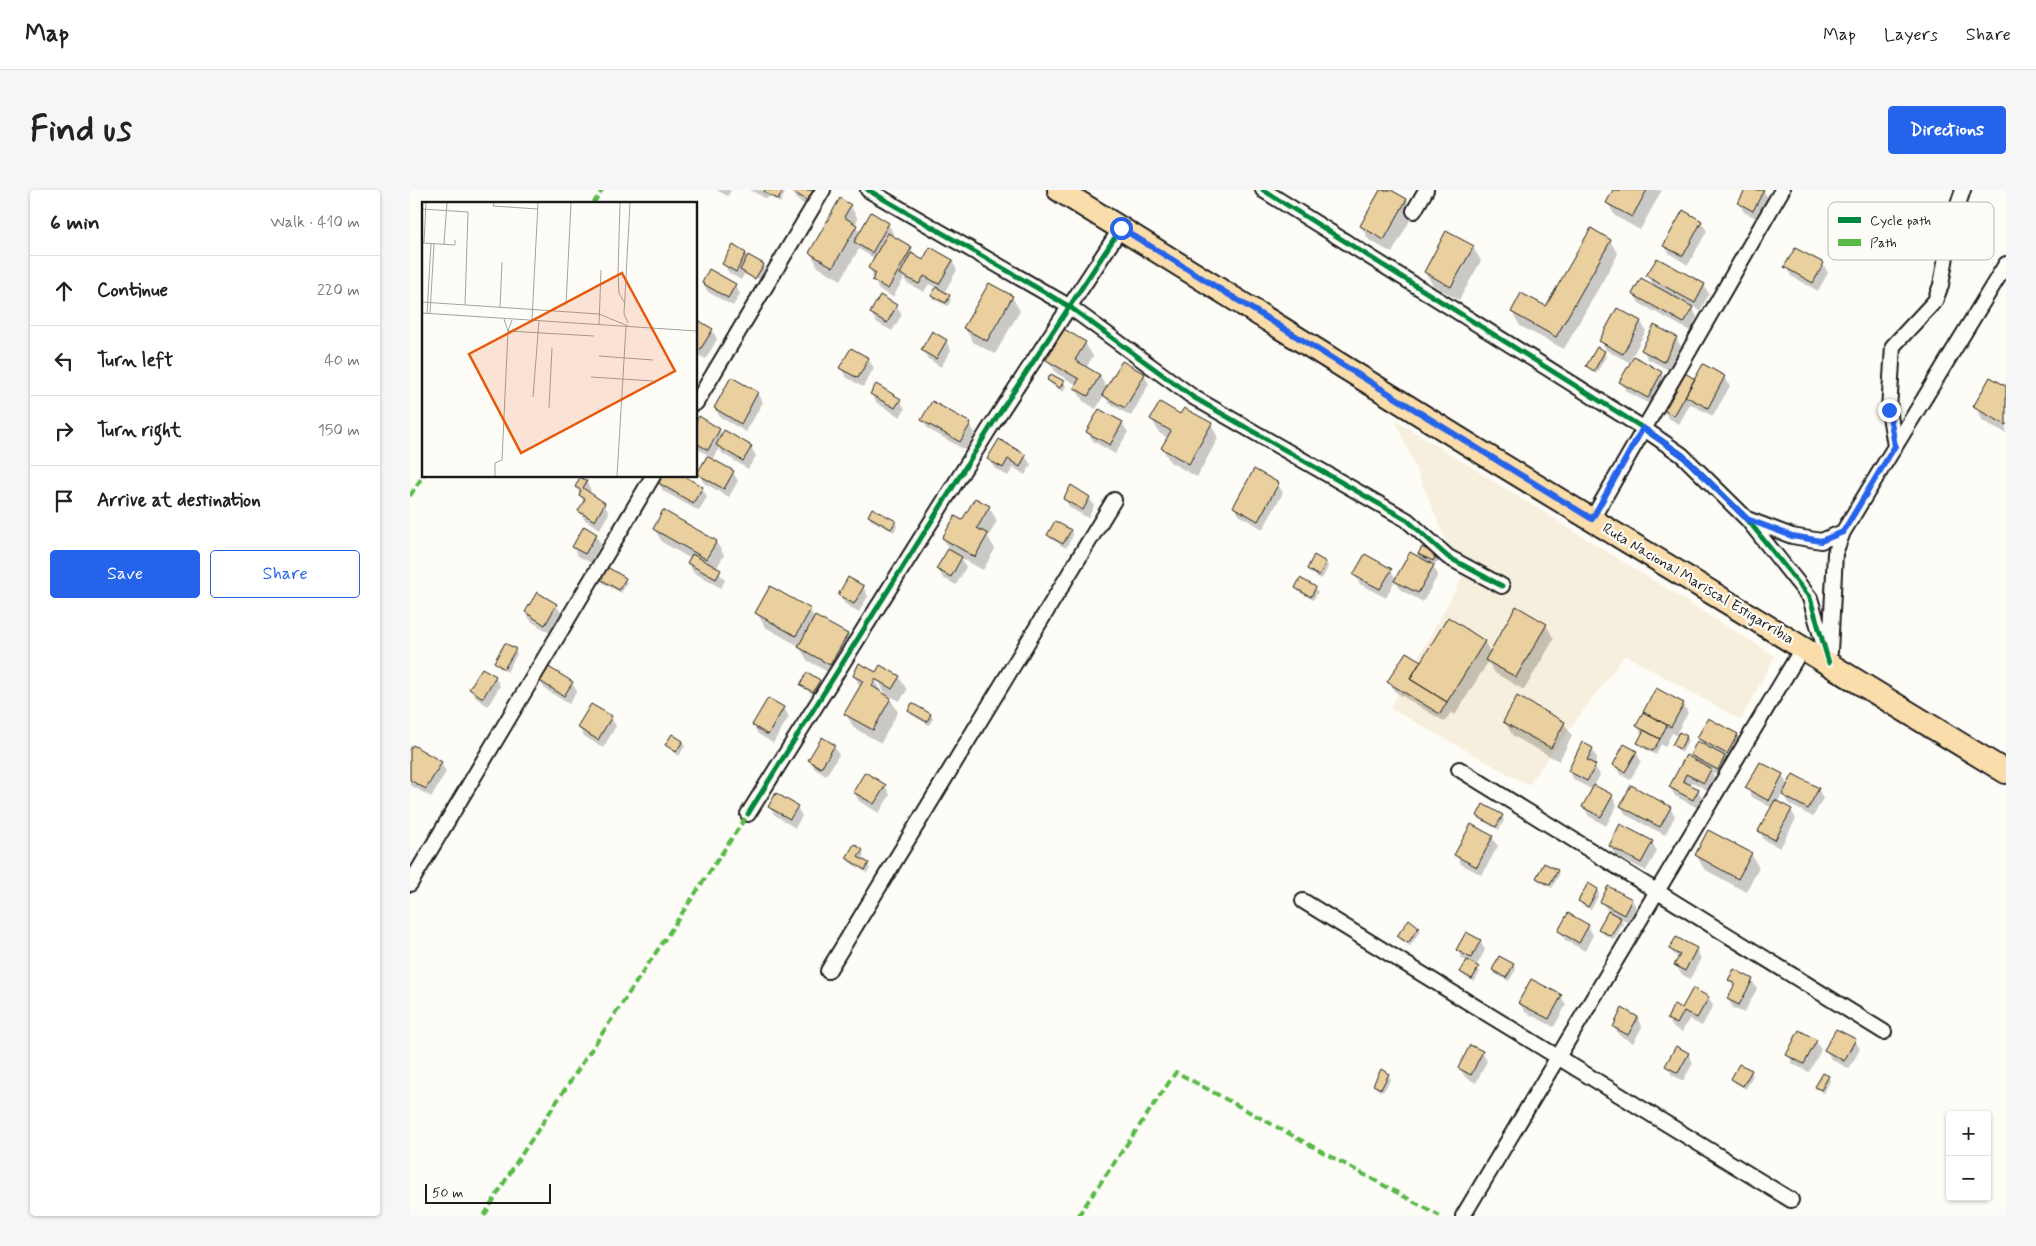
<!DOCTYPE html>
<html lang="en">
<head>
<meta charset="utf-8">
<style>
	:root { --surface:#fff; --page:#f6f6f6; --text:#222; --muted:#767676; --line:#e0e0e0; --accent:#2563eb }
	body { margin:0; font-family:Mynerve,sans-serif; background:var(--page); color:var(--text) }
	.controls { position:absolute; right:15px; bottom:15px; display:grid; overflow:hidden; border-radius:5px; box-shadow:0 1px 4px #0004 }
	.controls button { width:45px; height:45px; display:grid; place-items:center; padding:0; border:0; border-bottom:1px solid var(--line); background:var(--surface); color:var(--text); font:25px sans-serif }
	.scale { position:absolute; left:15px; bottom:12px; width:126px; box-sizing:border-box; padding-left:5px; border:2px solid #1c1c1c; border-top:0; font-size:14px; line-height:18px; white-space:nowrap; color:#1c1c1c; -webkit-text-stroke:4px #fdfcf7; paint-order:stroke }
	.stop { position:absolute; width:15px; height:15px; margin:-11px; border:4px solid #2563eb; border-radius:50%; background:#fff }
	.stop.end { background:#2563eb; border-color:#fff; box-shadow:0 1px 5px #0008 }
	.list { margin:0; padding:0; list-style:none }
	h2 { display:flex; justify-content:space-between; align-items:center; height:65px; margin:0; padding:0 20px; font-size:21px }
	h2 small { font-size:16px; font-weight:400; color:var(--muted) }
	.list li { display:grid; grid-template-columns:32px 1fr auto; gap:15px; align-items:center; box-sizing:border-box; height:70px; padding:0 20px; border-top:1px solid var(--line) }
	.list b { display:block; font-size:19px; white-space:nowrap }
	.list em { font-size:16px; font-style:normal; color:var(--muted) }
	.actions { display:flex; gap:10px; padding:15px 20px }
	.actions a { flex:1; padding:11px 0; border:1px solid var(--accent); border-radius:5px; text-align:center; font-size:18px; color:var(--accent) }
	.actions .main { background:var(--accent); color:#fff }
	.icon { flex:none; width:28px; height:28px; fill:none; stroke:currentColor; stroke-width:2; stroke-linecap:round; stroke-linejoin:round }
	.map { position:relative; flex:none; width:1596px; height:1026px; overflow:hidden; border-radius:5px }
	header { display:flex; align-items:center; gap:30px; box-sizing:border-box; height:70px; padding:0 25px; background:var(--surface); border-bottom:1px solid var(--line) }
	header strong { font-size:24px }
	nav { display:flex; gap:28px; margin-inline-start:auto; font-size:18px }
	.intro { display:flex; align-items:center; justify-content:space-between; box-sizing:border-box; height:120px; padding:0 30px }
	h1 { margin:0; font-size:35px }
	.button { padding:12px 22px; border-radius:5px; background:var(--accent); color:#fff; font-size:18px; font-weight:700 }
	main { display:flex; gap:30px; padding:0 30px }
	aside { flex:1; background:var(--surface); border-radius:5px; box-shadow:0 1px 4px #0004 }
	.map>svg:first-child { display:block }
</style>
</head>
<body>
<header>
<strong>Map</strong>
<nav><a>Map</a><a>Layers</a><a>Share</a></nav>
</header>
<div class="intro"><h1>Find us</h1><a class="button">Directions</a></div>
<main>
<aside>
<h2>6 min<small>Walk · 410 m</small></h2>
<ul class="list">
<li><svg class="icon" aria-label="ahead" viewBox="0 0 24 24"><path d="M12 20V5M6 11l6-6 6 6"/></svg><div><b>Continue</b></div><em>220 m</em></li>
<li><svg class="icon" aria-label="left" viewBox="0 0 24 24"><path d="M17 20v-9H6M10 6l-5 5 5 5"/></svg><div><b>Turn left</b></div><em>40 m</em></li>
<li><svg class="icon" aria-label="right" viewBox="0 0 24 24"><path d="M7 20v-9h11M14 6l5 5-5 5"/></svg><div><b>Turn right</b></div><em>150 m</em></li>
<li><svg class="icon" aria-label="arrive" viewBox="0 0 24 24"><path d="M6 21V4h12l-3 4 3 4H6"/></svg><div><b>Arrive at destination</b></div></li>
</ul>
<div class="actions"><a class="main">Save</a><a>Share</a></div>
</aside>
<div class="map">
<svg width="1596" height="1026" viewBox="0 0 1596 1026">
	<rect width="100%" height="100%" fill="#fdfcf7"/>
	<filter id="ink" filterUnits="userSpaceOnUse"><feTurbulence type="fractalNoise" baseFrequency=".02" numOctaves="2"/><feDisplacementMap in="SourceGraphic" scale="10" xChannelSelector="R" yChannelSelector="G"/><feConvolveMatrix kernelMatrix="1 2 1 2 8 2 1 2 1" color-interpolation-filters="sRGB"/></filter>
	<g filter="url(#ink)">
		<!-- built -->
		<path fill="#f7efdd" d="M985,230L1365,466L1331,530L1215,465L1118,595L980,518L1052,388Z"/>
		<!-- shadow -->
		<path fill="#0003" fill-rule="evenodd" d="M306,0H321L318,6Z
			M340,0H374L375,3L370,13L359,6L357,9Z
			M382,0H409L403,19L387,10Z
			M971,0H978L996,10L1004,23L982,63L959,50L951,36Z
			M1204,0H1252L1230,40L1205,26L1198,13Z
			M1336,0H1353L1359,9L1348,29L1334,22L1329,13Z
			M440,15L448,29L445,35L450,43L478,34L483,43L481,47L501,58L506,67L513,72L542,71L547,80L534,103L541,110L538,116L525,110L523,106L527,98L519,94L514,102L497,93L494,88L483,107L468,99L460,78L465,69L449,59L431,90L408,77L401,63Z
			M1291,32L1297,41L1278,75L1260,64L1255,56Z
			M1200,51L1208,64L1154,159L1110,136L1102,122L1137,118Z
			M1063,57L1071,71L1049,110L1023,95L1015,82Z
			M335,64L338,68L353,75L355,79L349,89L335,81V84L347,92L334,84L331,90L319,83L314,74Z
			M1413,74L1418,83L1408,101L1381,86L1376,77Z
			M1238,86L1294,95L1299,104L1290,121L1282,116L1287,127L1280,141L1229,113L1224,104L1244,96Z
			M293,93L325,95L330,104L323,116L298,102Z
			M602,107L610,121L585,164L563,152L555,138Z
			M486,116L492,125L482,141L466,132L461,123Z
			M1208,120L1231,132L1236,141L1219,172L1196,160L1191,151Z
			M286,131L302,140L307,149L296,169L286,164Z
			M1266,148L1271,157L1259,180L1238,169L1233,160Z
			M536,151L541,160L531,177L518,169L513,160Z
			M675,153L683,166L676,178L690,185L697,199L734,185L739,194L721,226L699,213L694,205L686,219L673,211L665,198L667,195L646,183L638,170Z
			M441,159L458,169L464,178L453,197L436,187L431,178Z
			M1194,162L1196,166L1186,184L1177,176Z
			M1251,183L1256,192L1243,216L1216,201L1211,192Z
			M1314,187L1320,196L1303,226L1280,214L1269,234L1258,228L1253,219L1285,190Z
			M322,189L347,203L353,212L336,242L310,227L305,218Z
			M638,190L653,192L656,196L653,202L641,194Z
			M1596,197V243L1573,231L1565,217Z
			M461,204L490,210L495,219L490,227L467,213Z
			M690,220L712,233L718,242L705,264L683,251L678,242Z
			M771,225L801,234L808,248L787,287L760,272L752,258L758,248L749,243L742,229Z
			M513,230L560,234L565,243L555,260L518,239Z
			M286,234L309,240L313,246L341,257L346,266L338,279L313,264L309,258L303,268L286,258Z
			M615,266L621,275L615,285L603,277L598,286L584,278L579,269Z
			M323,282L328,291L319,307L294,293L289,284Z
			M176,291L181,300L179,304L194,314L199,323L190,339L175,330L169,321L174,312L166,297Z
			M248,292L292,298L297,307L289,321L253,301Z
			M868,294L873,303L853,339L830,326L824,317Z
			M679,307L684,316L678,328L660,318L655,309Z
			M579,317L587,331L578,347L585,359L573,380L551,368L556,377L546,395L533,388L528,379L541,362L533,348L553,332Z
			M459,326L485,332L487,336L484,342L461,330Z
			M244,339L306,352L314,365L306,379L315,390L311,398L283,382L278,373L281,369L252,352Z
			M660,341L663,345L656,358L641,349L638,345Z
			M186,345L191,354L181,373L168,366L163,357Z
			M1012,359L1025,366L1028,370L1025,375L1021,372L1028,385L1013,412L991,400L985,390L976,408L950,394L945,385L981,380L986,389L1014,371L1010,364Z
			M904,367L916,373L918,377L912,389L900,383L898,379Z
			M191,389H215L217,393L211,403L193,393Z
			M453,397L458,406L449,422L435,414L430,405Z
			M886,398H905L908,402L903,410L889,402Z
			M127,404L146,415L152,424L140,443L121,431L116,422Z
			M400,420L405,429L437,445L445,459L428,488L397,470L389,456L355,437L347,423Z
			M1136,435L1144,449L1114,500L1085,483L1078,472L1045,525L1041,522L1035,532L984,501L979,492L1010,472L1011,474L1074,451L1081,463Z
			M105,460L107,464L97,482L87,476L85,472Z
			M466,484L489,487L497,500L490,511L478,505L488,522L471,553L444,538L436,524L451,498L444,486ZM466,492H469L478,508L476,509Z
			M85,487L90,496L78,516L66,508L61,499Z
			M129,490L162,493L167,501L159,514L135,499Z
			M409,491L411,495L405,505L394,499L391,495Z
			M1246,500L1273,514L1278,523L1267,542L1278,551L1272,563L1263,555L1268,546L1262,543L1255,557L1251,554L1246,565L1231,557L1229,553L1232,544L1227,536Z
			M359,510L374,518L379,527L363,553L348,544L343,535Z
			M503,515L521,525L523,529L519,535L502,525L499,521Z
			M201,527L206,536L193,558L174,546L168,537Z
			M1095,532L1154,533L1162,546L1149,571L1103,546Z
			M1327,545L1332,554L1322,572L1315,569L1320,576L1313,588L1302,582L1305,589L1299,601L1282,592L1279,596L1288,600L1293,609L1288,618L1265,606L1260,597L1284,571L1281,565L1293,555L1288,548Z
			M272,552L275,556L269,566L256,555Z
			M424,556L429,565L416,586L405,579L400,570Z
			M1182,559L1187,568L1184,575L1190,585L1184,596L1202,606L1207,615L1196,636L1179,626L1174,617L1183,600L1164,590L1159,581Z
			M0,562L31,573L36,582L21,607L0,595Z
			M1226,562L1231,571L1220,590L1210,584L1205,575Z
			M1372,585L1378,596L1408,599L1413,608L1403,627L1379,614L1372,603L1367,613L1381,620L1386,629L1370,658L1354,650L1349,641L1362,618L1342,607L1337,598Z
			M475,596L480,605L469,623L449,611L444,602Z
			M1211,616L1260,618L1265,626L1255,645L1216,625Z
			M359,617H387L392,626L385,638L365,625Z
			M1068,626H1092L1094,630L1089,640L1071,630Z
			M1082,647L1088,656L1072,685L1051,674L1046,665Z
			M1242,652L1247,661L1236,681L1205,665L1200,656Z
			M452,660L454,665L451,670L460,678L457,683L439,672L437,668Z
			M1341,664L1349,678L1336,702L1294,679L1286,665Z
			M1147,681L1149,685L1142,698L1130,692L1127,688Z
			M1199,698L1222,710L1227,719L1219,733L1210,728L1213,733L1204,750L1192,743L1190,739L1199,722L1191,712Z
			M1187,700L1189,704L1181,720L1172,715L1170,711Z
			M1178,736L1183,745L1175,761L1155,750L1150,741Z
			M1008,737L1010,741L1000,756L991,750L989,746Z
			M1070,751L1075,760L1066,777L1070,782L1064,792L1054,786L1051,782L1057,771L1052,769L1047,760Z
			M1260,759H1286L1291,768L1280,789L1271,784L1266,775L1269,770Z
			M1103,775L1106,779L1099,791L1085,784L1083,780Z
			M1325,781L1342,790L1347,799L1334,823L1323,818L1318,809L1324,798L1319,790Z
			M1151,806L1156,815L1144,837L1115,822L1110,813Z
			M1298,807L1303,816L1292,836L1279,829L1272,842L1263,837L1258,829Z
			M1227,828L1232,837L1223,853L1209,845L1204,837Z
			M1445,850L1450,859L1439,879L1421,869L1416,860Z
			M1406,851L1411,860L1399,882L1383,874L1378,865Z
			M1072,862L1077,871L1066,893L1055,887L1050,878Z
			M1278,864L1283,873L1273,891L1262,885L1257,876Z
			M1341,881L1343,885L1336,899L1325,893L1322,889Z
			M978,885L981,889L973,902L967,899L964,895Z
			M1418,887L1420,891L1413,904L1407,897Z"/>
		<!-- building -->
		<path fill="#ead09f" stroke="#1c1c1c" d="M355,0H373L368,10L354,2Z
			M380,0H404L398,11Z
			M970,0H981L997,9L974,50L950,36Z
			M1203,0H1237L1222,27L1196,13Z
			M1335,0H1354L1343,21L1328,13Z
			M430,8L441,15L434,27L447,35L423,77L399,63Z
			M1273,20L1292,31L1273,66L1253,56Z
			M461,22L479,33L462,63L444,52Z
			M1181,38L1201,50L1146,147L1101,122L1111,103L1136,116Z
			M1036,41L1064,56L1041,97L1014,82Z
			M478,43L502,57L478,99L462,90L466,83L458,78Z
			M323,55L336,63L326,82L312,74Z
			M520,57L543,70L529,94L514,86L509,94L490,84L501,63L513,70Z
			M1385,58L1414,73L1403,93L1374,77Z
			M338,65L354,74L345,89L330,80Z
			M1247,68L1295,94L1285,113L1236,86Z
			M299,79L326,94L318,108L292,93Z
			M1231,88L1283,117L1274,133L1222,104Z
			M579,93L603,106L577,151L553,138Z
			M526,97L540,105L536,113L521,106Z
			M470,105L487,115L477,133L460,123Z
			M1207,118L1231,131L1213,164L1189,151Z
			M286,129L303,139L290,160L286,158Z
			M1244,135L1267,147L1254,172L1231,160Z
			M654,139L676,152L665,170L690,185L678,206L664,198L669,189L636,170Z
			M522,141L537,150L526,169L511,160Z
			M1187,157L1195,161L1184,181L1176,176Z
			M441,158L459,168L448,188L429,178Z
			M1224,166L1252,182L1238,208L1209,192Z
			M712,171L735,184L715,218L692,205Z
			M1293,174L1315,186L1298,218L1275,206Z
			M1273,182L1285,189L1264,226L1252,219Z
			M641,184L654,191L650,198L637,190Z
			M321,187L348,202L331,234L304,218Z
			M1580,187L1596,196V235L1563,217Z
			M466,194L491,209L485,218L460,204Z
			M522,211L561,233L550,252L511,230Z
			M750,212L770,224L774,218L802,233L779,274L751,258L761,241L740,229Z
			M689,219L713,232L700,255L676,242Z
			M289,226L310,239L298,260L286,253V231Z
			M314,240L342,256L333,271L306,255Z
			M589,249L616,265L610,277L598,269L593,278L577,269Z
			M297,266L324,281L314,299L287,284Z
			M844,279L869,293L848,331L823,317Z
			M250,286H274L293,297L283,313L247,292Z
			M170,287L177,291L173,298L195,313L185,331L168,321L175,309L169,305L171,300L165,297Z
			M661,295L680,307L673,320L653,309Z
			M565,308L580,316L567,338L578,344L565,367L532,348L545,326L552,330Z
			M462,318L486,331L481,339L458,326Z
			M253,320L307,351L296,369L243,339Z
			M645,331L661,340L653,354L637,345Z
			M174,336L187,344L175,364L162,357Z
			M1012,357L1026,365L1023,371L1008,364Z
			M538,359L552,367L541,387L526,379Z
			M1000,362L1024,375L1008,403L984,391Z
			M282,364L311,380L306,389L277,373Z
			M955,364L982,379L970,399L943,385Z
			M904,365L916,372L909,386L897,379Z
			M197,377L216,388L209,400L190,389Z
			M438,387L454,396L444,414L428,405Z
			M890,388L906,397L901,407L885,398Z
			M360,396L401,419L386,446L345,423Z
			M127,402L147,414L135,435L115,422Z
			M1106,416L1137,434L1106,487L1075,470Z
			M405,426L438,444L420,475L388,457Z
			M1038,427L1075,451L1037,512L1000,489Z
			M95,453L106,459L94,479L84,472Z
			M996,462L1011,471L1000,489L1037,512L1030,524L977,492Z
			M449,473L466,482L470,475L490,486L482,499L465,489L462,496L481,508L463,540L434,524L453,491L443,486Z
			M137,476L163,492L154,506L128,490Z
			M72,478L86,486L73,508L59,499Z
			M397,482L410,490L403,502L390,495Z
			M1246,498L1274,513L1261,537L1233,522Z
			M1107,506L1155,532L1141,558L1093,532Z
			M358,508L374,517L358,545L342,535Z
			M502,513L521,524L517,532L498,521Z
			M181,514L202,526L188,550L167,537Z
			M1233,522L1257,535L1250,549L1226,536Z
			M1298,528L1328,544L1317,564L1287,548Z
			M1234,540L1250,549L1243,561L1227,553Z
			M1269,542L1277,546L1270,559L1262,555Z
			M262,544L273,551L266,562L255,555Z
			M412,547L425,555L411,578L398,570Z
			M1287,551L1315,566L1308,580L1280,565Z
			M1172,552L1183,558L1177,570L1186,575L1177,591L1158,581Z
			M1214,554L1227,561L1215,582L1203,575Z
			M3,555L32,572L16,599L0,590V559Z
			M1276,565L1301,579L1294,593L1276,584L1273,591L1289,599L1283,610L1259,597Z
			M1350,572L1373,584L1359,611L1335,598Z
			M455,582L476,595L464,614L443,602Z
			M1383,584L1409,598L1398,619L1372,605Z
			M1184,595L1203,605L1191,627L1172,617Z
			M1221,595L1261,617L1250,637L1210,616Z
			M366,603L388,616L380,629L358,617Z
			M1365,610L1382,619L1365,650L1348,641Z
			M1073,614L1093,625L1086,637L1067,626Z
			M1061,634L1083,646L1067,677L1044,665Z
			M1210,634L1243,651L1231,673L1199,656Z
			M1298,640L1342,663L1328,689L1285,665Z
			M444,654L453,660L448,667L459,673L455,680L436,668Z
			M1134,673L1148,680L1140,695L1126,688Z
			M1178,693L1188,699L1178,717L1168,711Z
			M1198,696L1222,709L1214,725L1190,712Z
			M1198,721L1211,728L1201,746L1188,739Z
			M1158,723L1179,735L1169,753L1148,741Z
			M999,729L1009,737L998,753L987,746Z
			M1056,742L1071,750L1061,768L1046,760Z
			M1266,747L1287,758L1275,781L1264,775L1270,765L1259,759Z
			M1089,766L1104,774L1096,788L1082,780Z
			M1057,770L1069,777L1062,789L1050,782Z
			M1324,779L1343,789L1329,815L1317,809L1325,794L1318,790Z
			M1121,789L1152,805L1139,829L1108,813Z
			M1283,798L1299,807L1287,828L1274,821L1267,834L1257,829L1264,814L1272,818Z
			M1212,818L1228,827L1218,845L1203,837Z
			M1426,839L1446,849L1434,871L1414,860Z
			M1389,840L1407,850L1394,874L1376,865Z
			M1060,855L1073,861L1061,885L1048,878Z
			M1266,856L1279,863L1268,883L1255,876Z
			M1329,874L1342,880L1333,896L1321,889Z
			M971,879L979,884L971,899L963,895Z
			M1413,883L1419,886L1411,900L1405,897Z"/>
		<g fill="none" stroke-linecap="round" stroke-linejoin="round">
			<!-- street casing -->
			<g stroke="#1c1c1c" stroke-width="18">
				<path id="street" d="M458,0L660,117L783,207L997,330L1038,367L1092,396
					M853,0L1233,238L1272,265L1337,329L1400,408L1419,473
					M1004,21L1016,0
					M286,213L413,0
					M1485,256L1479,220L1483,156L1525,111L1531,95L1542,32L1553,0
					M1182,329L1372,0
					M1337,329L1382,346L1411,351L1433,342
					M1420,462L1425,363L1433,342L1596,74
					M1049,579L1474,842
					M338,624L583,233L711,38
					M0,694L243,286
					M893,711L1381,1010
					M418,781L704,310
					M1053,1026L1393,457"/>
			</g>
			<!-- primary casing -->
			<g stroke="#1c1c1c" stroke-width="26">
				<path id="primary" d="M649,0L1074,264L1596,582"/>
			</g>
			<!-- street -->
			<use href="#street" stroke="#fdfcf7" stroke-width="14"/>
			<!-- primary -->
			<use href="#primary" stroke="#faddab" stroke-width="22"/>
			<!-- quiet -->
			<path stroke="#58b947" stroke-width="4" stroke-dasharray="8 4" stroke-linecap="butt" d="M183,14L192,0
				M0,306L14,284
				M74,1026L106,973L338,624
				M668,1026L766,882L1030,1026"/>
			<!-- cycleway casing -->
			<g stroke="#fdfcf7" stroke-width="8">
				<path id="cycleway" d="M458,0L660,117L783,207L997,330L1038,367L1092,396
					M853,0L1233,238L1272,265L1337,329L1400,408L1419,473
					M338,624L583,233L711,38"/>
			</g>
			<!-- cycleway -->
			<use href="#cycleway" stroke="#00873e" stroke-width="5"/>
		</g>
	</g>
	<g fill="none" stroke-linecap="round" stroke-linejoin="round" filter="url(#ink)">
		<!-- route -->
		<path stroke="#2563eb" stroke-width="6" d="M711,38L1182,329L1233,238L1272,265L1337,329L1382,346L1411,351L1433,342L1485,256L1479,220"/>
	</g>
	<g text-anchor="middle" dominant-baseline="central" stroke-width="4.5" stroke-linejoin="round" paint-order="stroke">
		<!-- street labels -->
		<g font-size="15" fill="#1c1c1c" stroke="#fdfcf7">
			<text transform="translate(1288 394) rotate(31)">Ruta Nacional Mariscal Estigarribia</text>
		</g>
	</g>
	<!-- overview -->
	<g transform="translate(12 12)">
		<rect width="275" height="275" fill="#fdfcf7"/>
		<path fill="none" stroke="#a3a29f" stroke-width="1" d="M72,1L71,4L116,7M198,1L196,71L197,91L202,100M0,7L46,10L43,103M1,41L33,43V38M2,41L4,1M22,42L25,1M0,100L177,112L206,124M144,103L149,1M78,105L80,60M0,111L275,129M5,112L9,42M8,112L12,42M82,117L86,129L172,134M110,118L116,1M206,121L202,112L208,1M177,123L179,68M177,154L231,158M169,175L231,179M111,195L117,119M127,206L130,146M73,274V261L80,258L86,129L90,118M195,274L204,125"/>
		<path fill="#e8590c" fill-opacity="0.15" stroke="#e8590c" stroke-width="2.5" d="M200,71L253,169L99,251L47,152Z"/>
		<rect width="275" height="275" fill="none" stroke="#1c1c1c" stroke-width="2.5"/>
	</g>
	<!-- legend -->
	<rect x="1418" y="12" width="166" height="58" rx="8" fill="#fdfcf7" stroke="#bab9b5" stroke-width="1"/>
	<rect x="1428" y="27" width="23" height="6" fill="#00873e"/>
	<rect x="1428" y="49" width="23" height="7" fill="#58b947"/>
	<g font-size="14" fill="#1c1c1c">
		<text x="1460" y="35">Cycle path</text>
		<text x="1460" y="57">Path</text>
	</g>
</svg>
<div class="controls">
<button>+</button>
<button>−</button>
</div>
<div class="scale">50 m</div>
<div class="stop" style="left:711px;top:38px"></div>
<div class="stop end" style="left:1479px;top:220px"></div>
</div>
</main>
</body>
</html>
